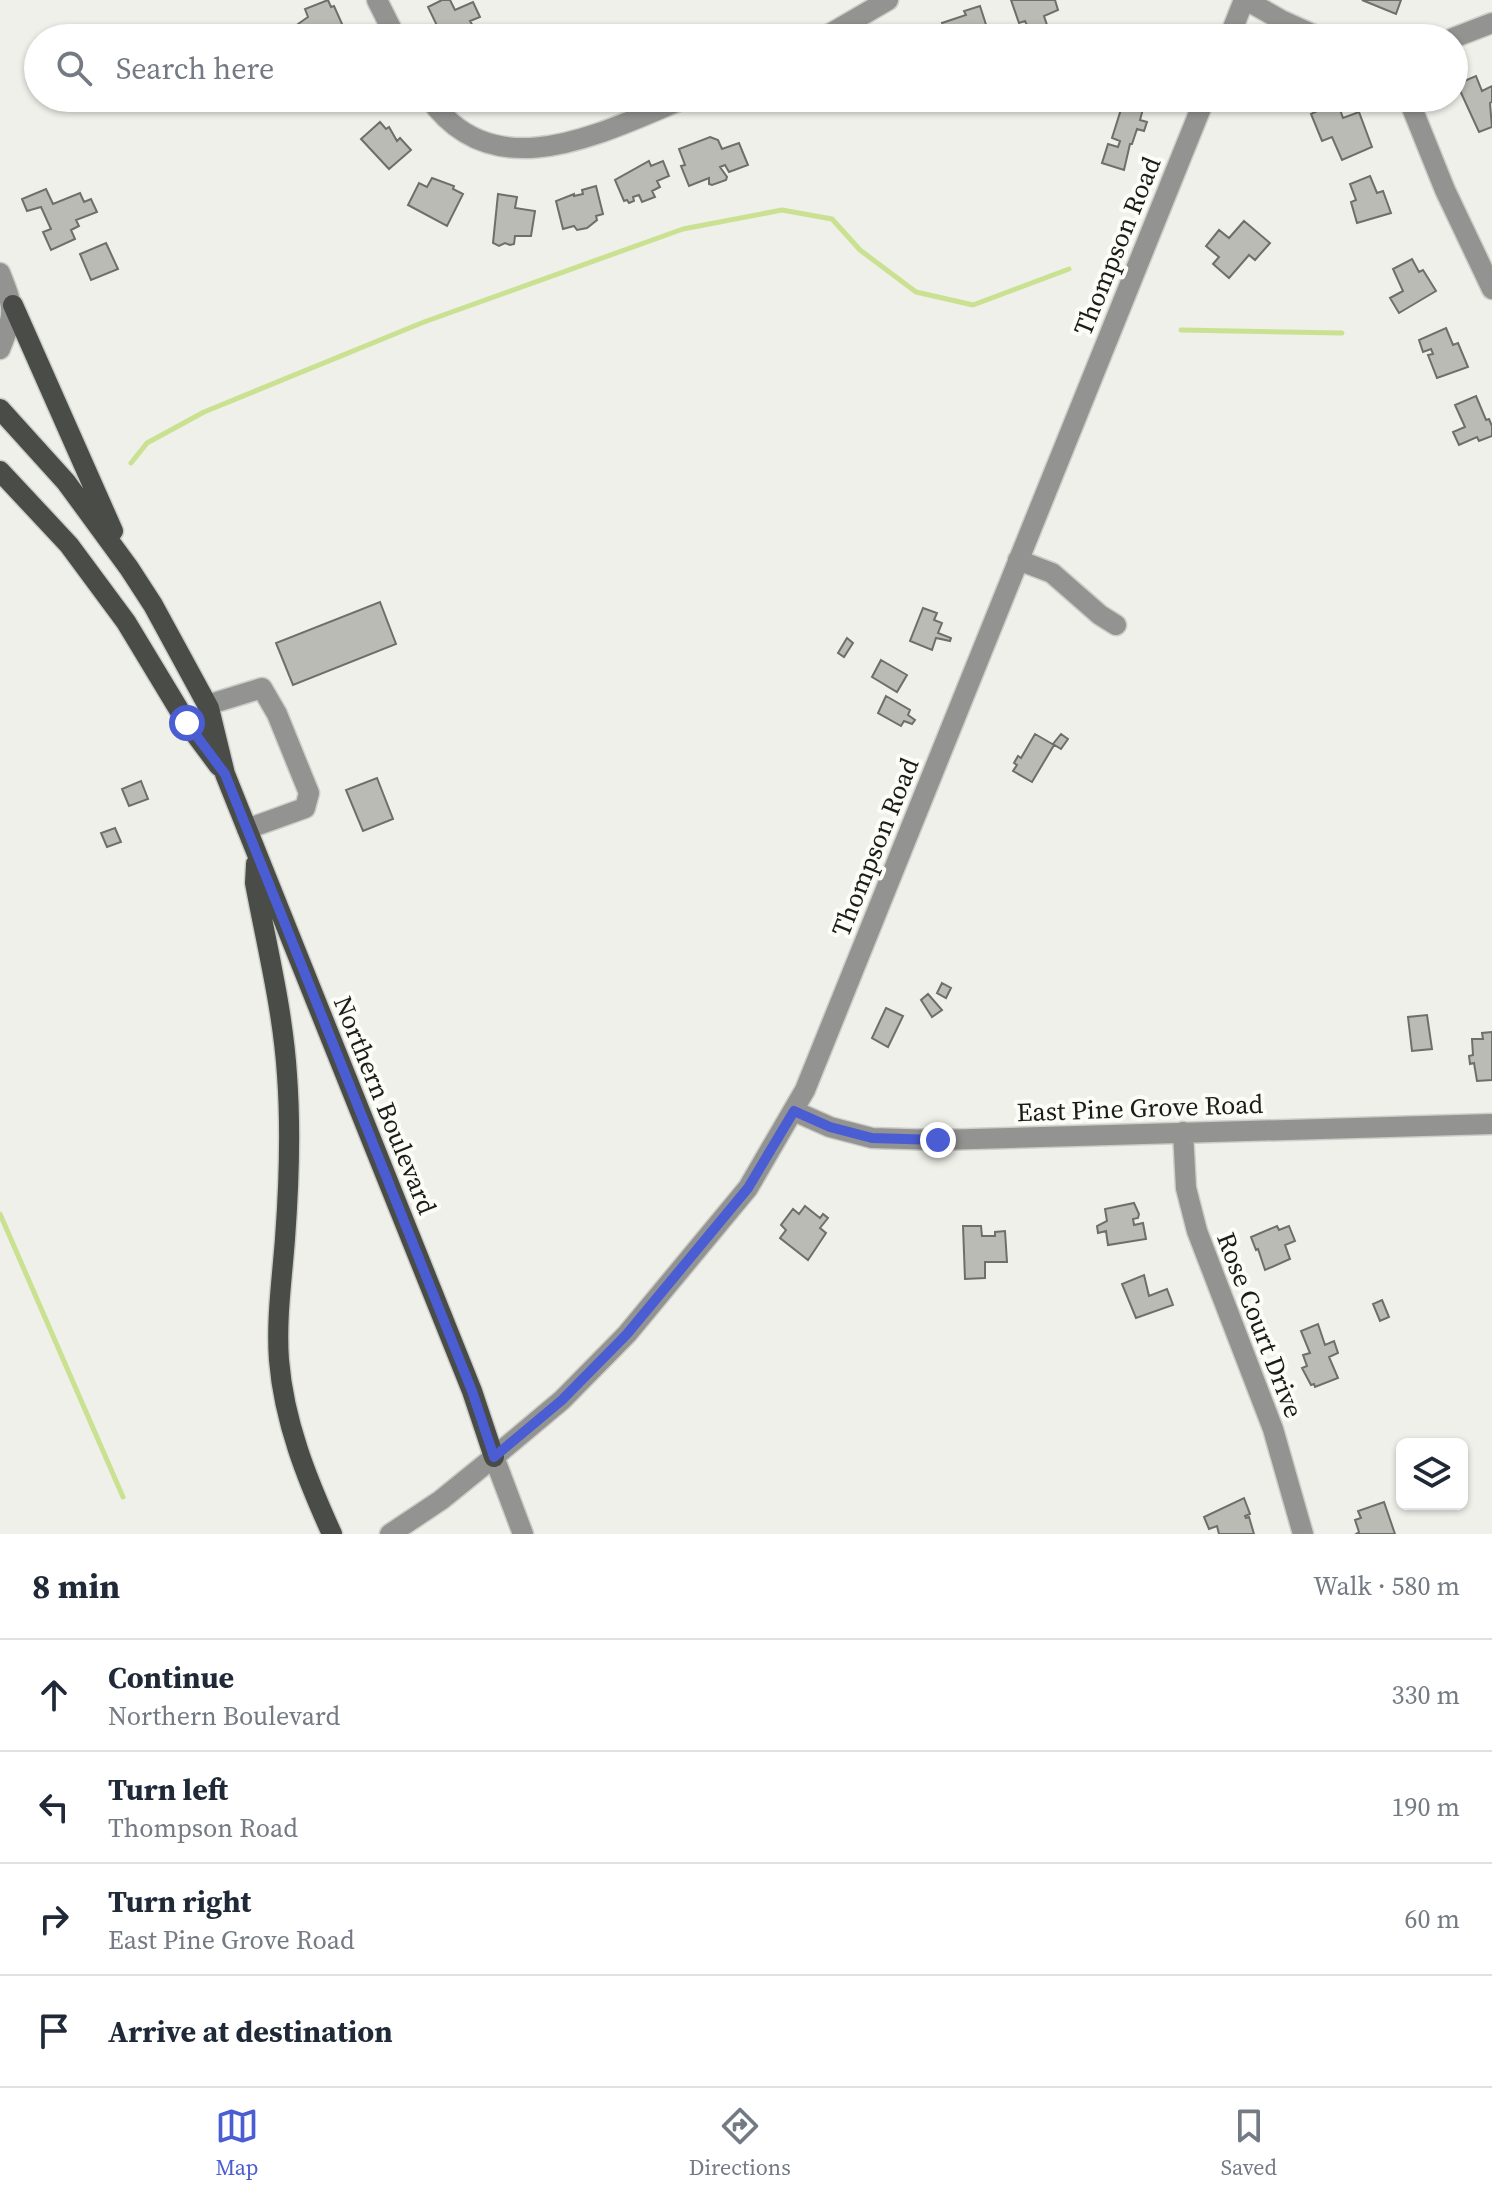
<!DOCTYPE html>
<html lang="en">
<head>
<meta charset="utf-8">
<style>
	:root { --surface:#fff; --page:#f2f2f3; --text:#1f2937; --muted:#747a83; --line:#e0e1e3; --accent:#4a5dd2 }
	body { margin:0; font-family:"Source Serif 4",serif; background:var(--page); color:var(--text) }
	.controls { position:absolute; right:24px; bottom:24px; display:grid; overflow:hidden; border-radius:12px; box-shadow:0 2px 6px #0004 }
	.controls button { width:72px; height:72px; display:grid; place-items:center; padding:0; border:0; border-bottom:2px solid var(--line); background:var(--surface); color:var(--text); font:40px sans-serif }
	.stop { position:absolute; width:24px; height:24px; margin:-18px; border:6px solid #4a5dd2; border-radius:50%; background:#fff }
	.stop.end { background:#4a5dd2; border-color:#fff; box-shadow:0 2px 8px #0008 }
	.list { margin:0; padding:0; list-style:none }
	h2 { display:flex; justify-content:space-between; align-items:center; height:104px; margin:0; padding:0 32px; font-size:34px }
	h2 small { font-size:26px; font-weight:400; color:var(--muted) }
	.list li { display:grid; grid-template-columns:52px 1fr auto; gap:24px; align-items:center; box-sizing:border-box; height:112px; padding:0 32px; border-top:2px solid var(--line) }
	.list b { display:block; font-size:30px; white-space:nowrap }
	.list p { margin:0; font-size:26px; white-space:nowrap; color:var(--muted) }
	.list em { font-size:26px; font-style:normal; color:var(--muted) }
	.icon { flex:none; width:44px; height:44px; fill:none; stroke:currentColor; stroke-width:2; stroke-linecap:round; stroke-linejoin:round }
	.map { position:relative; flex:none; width:1492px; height:1534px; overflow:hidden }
	.search { position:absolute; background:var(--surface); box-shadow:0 2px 6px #0004; left:24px; right:24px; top:24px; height:88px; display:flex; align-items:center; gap:20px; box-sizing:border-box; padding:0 28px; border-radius:44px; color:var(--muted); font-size:30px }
	.sheet { height:552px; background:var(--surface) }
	nav { display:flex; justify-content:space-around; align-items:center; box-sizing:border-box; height:112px; border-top:2px solid var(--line); background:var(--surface); font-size:22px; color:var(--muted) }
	nav a { display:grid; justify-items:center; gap:4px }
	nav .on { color:var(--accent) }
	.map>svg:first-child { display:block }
</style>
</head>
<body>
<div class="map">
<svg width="1492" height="1534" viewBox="0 0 1492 1534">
	<rect width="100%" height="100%" fill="#eef0e9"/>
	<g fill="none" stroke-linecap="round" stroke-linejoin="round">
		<!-- stream -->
		<path stroke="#cae191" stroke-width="5" d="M1181,330L1342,333
			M131,463L147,443L204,412L424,322L683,229L782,210L832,219L860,250L916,292L973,305L1069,269
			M0,1214L123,1497"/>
	</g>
	<!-- building -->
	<path fill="#b9bbb4" stroke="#6d6f69" stroke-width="2" d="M328,0L331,7L334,6L347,35L341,38L304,37L298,24L308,17L305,9Z
		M442,0H450L455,10L473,2L480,17L470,21L476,31L460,38H446L443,33L441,34L428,7Z
		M1011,0H1055L1058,10L1044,16L1047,25L1030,31L1025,21L1019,23Z
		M1362,0H1401L1396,14Z
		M980,6L989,34L979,38H947L942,23L966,15L964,11Z
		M1476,76L1482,91L1492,86V102L1490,103L1492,127L1479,132L1457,84Z
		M499,98H535L533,103L520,99L518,104Z
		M1337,101L1343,118L1359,112L1372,147L1342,160L1332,137L1322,141L1311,114Z
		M1123,103L1143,109L1140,120L1147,122L1144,131L1137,129L1132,144H1130L1124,170L1102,163L1108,144L1118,147L1120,141L1112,138Z
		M380,122L386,129L389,127L397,141L400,138L411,150L389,169L361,139Z
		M710,137L718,140L722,149L739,143L748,165L729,172L725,165L720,167L727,177L726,180L712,185L709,184V178L689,186L681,166L685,165L679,149Z
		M649,161L651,166L663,161L669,176L657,181L660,187L652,191L655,197L642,202L639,195L633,197L634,201L629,203L627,200L624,201L615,180Z
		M1370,176L1377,193L1383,191L1391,213L1357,223L1351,202L1356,200L1350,184Z
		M432,178L454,186L453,189L463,194L447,226L408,205L419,183L427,187Z
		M596,186L603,214L596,216L597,220L587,228L577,230L574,226L563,229L556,201L574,194V196L583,194L582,190Z
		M46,189L53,204L80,193L84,202L91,199L97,212L76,220L79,226L71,230L75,239L51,250L43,232L51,229L41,207L27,211L22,199Z
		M498,194L517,197L515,208L535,211L531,236H515L514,244L510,245L505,243L499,246L493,243Z
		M1244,221L1270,243L1255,260L1249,255L1229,278L1213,264L1219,257L1206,246L1219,230L1229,238Z
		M106,243L118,269L91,280L80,254Z
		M1412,259L1419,272L1423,270L1436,291L1399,313L1390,298L1403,291L1393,269Z
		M1446,328L1453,345L1458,343L1468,367L1437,378L1428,355L1433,354L1431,349L1423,352L1419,340Z
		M1476,396L1486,420L1489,419L1492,426V436L1479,441L1477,437L1459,445L1453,432L1465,427L1455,405Z
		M380,602L396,644L293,685L276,643Z
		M923,608L937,613L934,620L942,623L938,633L951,638L950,641L936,638L932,650L910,641Z
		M847,638L853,643L844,657L838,653Z
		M881,660L907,675L897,692L872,677Z
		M886,696L910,710L908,715L915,720L912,724L904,721L901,726L878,713Z
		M1035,734L1054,745L1032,782L1013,771L1017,765L1014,763L1018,756L1021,758Z
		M1061,734L1068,739L1061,749L1053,744Z
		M377,778L393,819L363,831L346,790Z
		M141,781L148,799L129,806L122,789Z
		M115,828L121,842L107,847L101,833Z
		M942,983L951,988L946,998L937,993Z
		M928,994L942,1010L932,1017L921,1000Z
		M886,1008L903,1016L888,1047L872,1038Z
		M1427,1015L1432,1049L1412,1051L1408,1017Z
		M1492,1032V1080L1477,1081L1474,1063L1470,1064L1469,1056L1473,1055L1472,1039H1483L1482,1033Z
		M1134,1203L1139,1214L1138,1218L1133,1219L1134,1225L1143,1223L1146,1239L1108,1245L1106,1231L1098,1233L1097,1226L1107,1221L1105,1209Z
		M805,1206L820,1218L823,1214L828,1218L820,1228L826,1233L808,1260L780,1238L786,1230L781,1225L793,1209L799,1214Z
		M963,1226H981L982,1236H995V1232L1005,1231L1007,1262H985V1278L965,1279Z
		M1277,1226L1279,1230L1289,1226L1295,1241L1285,1245L1290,1259L1265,1270L1258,1249L1256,1250L1251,1237Z
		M1144,1275L1149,1296L1167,1289L1173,1305L1136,1318L1122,1284Z
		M1382,1300L1389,1317L1380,1321L1373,1304Z
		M1318,1324L1325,1345L1334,1341L1338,1353L1329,1357L1338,1378L1315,1387L1314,1384L1311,1385L1302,1368L1307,1366L1303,1355L1310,1353L1301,1331Z
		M1244,1498L1250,1514L1245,1516L1246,1518L1249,1517L1254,1534H1219L1217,1526L1209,1529L1204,1517Z
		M1384,1502L1395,1534H1356L1359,1532L1355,1520L1361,1518L1358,1511Z"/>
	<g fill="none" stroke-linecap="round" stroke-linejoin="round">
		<!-- minor casing -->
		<g stroke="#cccec8" stroke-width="23">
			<path id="minor" d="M377,0L396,38
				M1246,0L1281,20L1321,38
				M823,38L888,0
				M1229,38L1244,0
				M1453,38L1492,23
				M429,98C495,192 604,131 686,98
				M1408,98L1445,190L1492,289
				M0,273C15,311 15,311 0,349
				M1018,560L1052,573L1100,615L1116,625
				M207,705L262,688L277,714L309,793L305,808L247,829
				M794,1111L830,1127L872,1138L938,1140L1492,1124
				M1183,1132L1186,1188L1197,1231L1273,1429L1303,1534
				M494,1457L523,1534
				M390,1534L441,1500L494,1457L562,1400L627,1334L748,1188L805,1090L1205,98"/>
		</g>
		<!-- major casing -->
		<g stroke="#cccec8" stroke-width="23">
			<path id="major" d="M13,305L113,531
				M0,409L66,482L129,568L153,605L209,708L225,774L472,1391L494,1457
				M0,471L69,545L126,622L187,723L219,766
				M256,864L255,883C267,947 283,1011 287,1075C291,1129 289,1185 285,1239C282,1279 276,1320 279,1360C284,1422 307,1479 332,1534"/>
		</g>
		<!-- minor -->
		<use href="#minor" stroke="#939492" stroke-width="20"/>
		<!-- major -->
		<use href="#major" stroke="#4a4c47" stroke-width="20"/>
	</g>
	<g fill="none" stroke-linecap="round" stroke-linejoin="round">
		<!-- route -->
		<path stroke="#4a5dd2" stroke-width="10" d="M187,723L225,774L472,1391L494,1457L562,1400L627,1334L748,1188L794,1111L830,1127L872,1138L938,1140"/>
	</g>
	<g text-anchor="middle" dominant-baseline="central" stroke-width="8" stroke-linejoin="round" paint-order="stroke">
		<!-- street labels -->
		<g font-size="26" fill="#1b1c1a" stroke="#fbfdf6">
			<text transform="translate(1117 246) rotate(-68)">Thompson Road</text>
			<text transform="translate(875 847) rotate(-68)">Thompson Road</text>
			<text transform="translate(385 1105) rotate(68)">Northern Boulevard</text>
			<text transform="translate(1140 1108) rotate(-2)">East Pine Grove Road</text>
			<text transform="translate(1260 1325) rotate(69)">Rose Court Drive</text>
		</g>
	</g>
</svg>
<div class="controls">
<button><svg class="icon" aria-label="layers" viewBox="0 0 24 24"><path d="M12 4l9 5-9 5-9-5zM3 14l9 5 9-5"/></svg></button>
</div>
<div class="stop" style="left:187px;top:723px"></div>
<div class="stop end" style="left:938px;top:1140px"></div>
<div class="search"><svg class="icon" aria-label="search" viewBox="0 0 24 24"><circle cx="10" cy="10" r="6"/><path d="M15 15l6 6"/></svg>Search here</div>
</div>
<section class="sheet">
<h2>8 min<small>Walk · 580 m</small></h2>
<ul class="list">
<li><svg class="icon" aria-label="ahead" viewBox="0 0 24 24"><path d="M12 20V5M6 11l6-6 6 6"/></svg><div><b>Continue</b><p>Northern Boulevard</p></div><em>330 m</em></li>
<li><svg class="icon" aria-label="left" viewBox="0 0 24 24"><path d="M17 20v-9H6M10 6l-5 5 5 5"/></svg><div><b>Turn left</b><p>Thompson Road</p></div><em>190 m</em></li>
<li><svg class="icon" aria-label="right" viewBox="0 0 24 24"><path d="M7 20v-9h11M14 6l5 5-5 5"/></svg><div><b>Turn right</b><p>East Pine Grove Road</p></div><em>60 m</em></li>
<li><svg class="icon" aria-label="arrive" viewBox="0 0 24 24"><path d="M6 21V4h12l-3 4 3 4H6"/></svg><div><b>Arrive at destination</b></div></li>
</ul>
</section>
<nav>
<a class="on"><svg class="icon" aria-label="map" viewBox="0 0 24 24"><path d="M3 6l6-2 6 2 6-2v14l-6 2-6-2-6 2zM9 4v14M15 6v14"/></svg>Map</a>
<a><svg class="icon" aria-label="directions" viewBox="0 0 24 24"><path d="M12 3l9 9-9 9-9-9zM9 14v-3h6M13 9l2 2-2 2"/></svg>Directions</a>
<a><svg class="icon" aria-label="saved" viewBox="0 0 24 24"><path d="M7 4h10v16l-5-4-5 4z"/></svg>Saved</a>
</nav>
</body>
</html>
